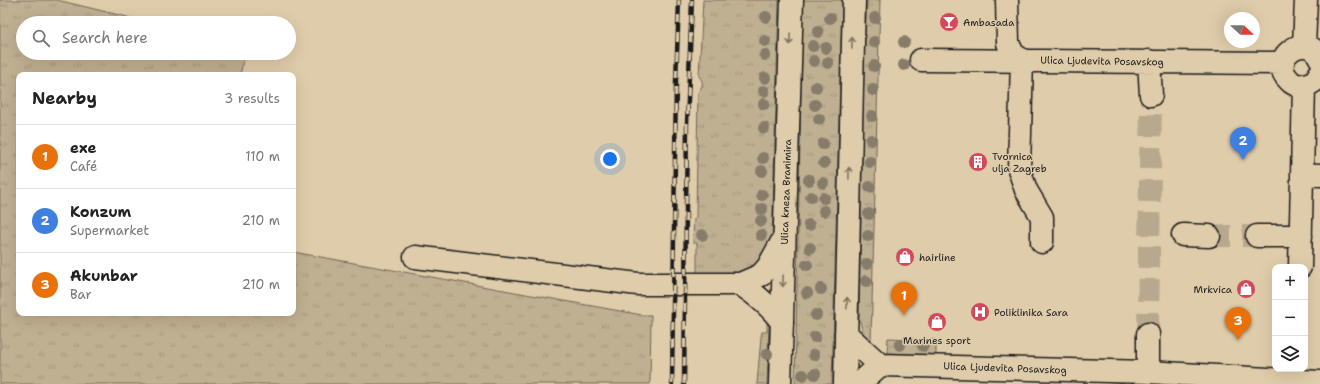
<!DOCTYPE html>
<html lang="en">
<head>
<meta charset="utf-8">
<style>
	:root { --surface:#fff; --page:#f2f2f2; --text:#222; --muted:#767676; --line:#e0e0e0; --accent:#d1495b }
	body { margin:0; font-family:"Shantell Sans",sans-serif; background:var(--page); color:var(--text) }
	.controls { position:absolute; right:12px; bottom:12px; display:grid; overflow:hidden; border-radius:8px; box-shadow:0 4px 16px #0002 }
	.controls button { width:36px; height:36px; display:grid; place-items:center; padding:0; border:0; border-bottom:1px solid var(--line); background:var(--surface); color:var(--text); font:20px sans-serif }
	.compass { position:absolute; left:1224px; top:12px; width:36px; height:36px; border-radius:50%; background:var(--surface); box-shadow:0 4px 16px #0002; rotate:112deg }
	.you { position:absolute; left:610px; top:159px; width:14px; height:14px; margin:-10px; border:3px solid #fff; border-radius:50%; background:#1a73e8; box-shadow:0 0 0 6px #1a73e833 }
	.badge { display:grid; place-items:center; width:26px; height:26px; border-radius:50%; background:var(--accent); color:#fff; font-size:13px; font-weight:700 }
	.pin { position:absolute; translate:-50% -33px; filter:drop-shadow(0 1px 2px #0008) }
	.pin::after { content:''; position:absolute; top:21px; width:14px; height:12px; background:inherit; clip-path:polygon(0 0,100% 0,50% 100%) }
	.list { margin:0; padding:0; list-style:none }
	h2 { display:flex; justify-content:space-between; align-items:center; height:52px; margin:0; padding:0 16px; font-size:17px }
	h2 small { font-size:13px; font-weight:400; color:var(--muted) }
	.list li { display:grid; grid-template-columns:26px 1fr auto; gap:12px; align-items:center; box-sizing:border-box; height:64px; padding:0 16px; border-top:1px solid var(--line) }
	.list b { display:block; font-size:15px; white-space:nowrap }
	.list p { margin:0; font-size:13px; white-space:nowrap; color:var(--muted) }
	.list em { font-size:13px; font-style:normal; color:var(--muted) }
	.icon { flex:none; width:22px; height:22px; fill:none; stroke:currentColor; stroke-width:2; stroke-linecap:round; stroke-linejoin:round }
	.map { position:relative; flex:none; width:1320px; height:384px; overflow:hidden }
	.search { position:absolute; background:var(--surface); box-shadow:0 4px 16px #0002; left:16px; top:16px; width:280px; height:44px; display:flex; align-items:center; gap:10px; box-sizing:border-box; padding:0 14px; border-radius:22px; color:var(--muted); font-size:15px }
	.panel { position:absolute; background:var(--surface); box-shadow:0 4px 16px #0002; left:16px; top:72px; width:280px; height:244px; border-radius:8px }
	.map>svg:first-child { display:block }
</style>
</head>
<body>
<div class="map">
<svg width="1320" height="384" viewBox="0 0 1320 384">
	<defs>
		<pattern id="grass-tufts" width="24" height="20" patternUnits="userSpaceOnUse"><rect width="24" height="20" fill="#c0b092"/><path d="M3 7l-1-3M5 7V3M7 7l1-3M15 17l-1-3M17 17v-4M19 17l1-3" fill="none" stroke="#a4977d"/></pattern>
	</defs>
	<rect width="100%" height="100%" fill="#dfccaa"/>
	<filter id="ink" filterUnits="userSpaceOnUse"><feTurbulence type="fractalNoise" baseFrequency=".025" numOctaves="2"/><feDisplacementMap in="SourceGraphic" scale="8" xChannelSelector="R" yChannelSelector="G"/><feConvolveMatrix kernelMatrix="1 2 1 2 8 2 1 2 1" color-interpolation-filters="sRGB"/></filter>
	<g filter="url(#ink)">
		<!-- grass -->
		<path fill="url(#grass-tufts)" stroke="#6e6657" d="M0,0H57L152,23H23V53H245L240,75H19V313H293V252L642,315H651L650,384H0Z
			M703,0H779L772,244L763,262L743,275L697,274V243H693L694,219L696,217L698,92C703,86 704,83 699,76Z
			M803,0H842L832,384H795Z
			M867,0H880L871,342L864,336L859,318L864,59Z
			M764,315L769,322L767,384H757L761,337L762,332H767V323Z
			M888,338L936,340V355L887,353Z"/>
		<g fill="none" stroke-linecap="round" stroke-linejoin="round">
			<!-- minor-tunnel -->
			<path stroke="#b8a98e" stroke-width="22" stroke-dasharray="22 11" stroke-linecap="butt" d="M1209,236H1257
				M1148,334L1151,95"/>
			<!-- minor casing -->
			<g stroke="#1c1c1c" stroke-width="25">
				<path id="minor" d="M1007,0L1008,43L1013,54L1022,60L1019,169L1026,190L1042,217V242
					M1304,46L1306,0
					M1320,58C1306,29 1267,59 1289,80C1292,84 1298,86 1303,85C1311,85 1317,80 1320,73
					M921,60L1283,63
					M1149,61L1151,95
					M1302,174L1320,175
					M1183,235L1209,236
					M1257,236H1301
					M415,257L638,284H740
					M1300,267L1304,85
					M782,322C770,306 757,295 740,284L761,275L768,267L784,238
					M846,334L880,365L1148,372L1320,382
					M1148,372V334
					M859,384L880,365"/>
			</g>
			<!-- major casing -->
			<g stroke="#1c1c1c" stroke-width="25">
				<path id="major" d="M780,384L792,0
					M845,384L854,0"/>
			</g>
			<!-- minor -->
			<use href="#minor" stroke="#dfccaa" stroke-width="22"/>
			<!-- major -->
			<use href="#major" stroke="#dfccaa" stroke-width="22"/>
			<!-- rail casing -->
			<g stroke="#1c1c1c" stroke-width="4.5">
				<path id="rail" d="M672,384L676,81L679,0
					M684,384L687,124L692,0"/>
			</g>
			<!-- rail -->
			<use href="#rail" stroke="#dfccaa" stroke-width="3" stroke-dasharray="9" stroke-linecap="butt"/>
		</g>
		<!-- trees -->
		<g fill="#867c69">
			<circle cx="766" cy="17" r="6"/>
			<circle cx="830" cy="18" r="6"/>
			<circle cx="875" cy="18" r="6"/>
			<circle cx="818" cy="32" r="6"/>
			<circle cx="765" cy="41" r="6"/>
			<circle cx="874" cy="42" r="6"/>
			<circle cx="904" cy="42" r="6"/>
			<circle cx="813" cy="46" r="6"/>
			<circle cx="826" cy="48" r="6"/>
			<circle cx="765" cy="55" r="6"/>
			<circle cx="814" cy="61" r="6"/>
			<circle cx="828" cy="63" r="6"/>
			<circle cx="904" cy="65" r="6"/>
			<circle cx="874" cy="66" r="6"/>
			<circle cx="765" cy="78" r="6"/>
			<circle cx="816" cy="87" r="6"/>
			<circle cx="873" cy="90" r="6"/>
			<circle cx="764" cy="91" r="6"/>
			<circle cx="764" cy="104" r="6"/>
			<circle cx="815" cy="105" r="6"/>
			<circle cx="872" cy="116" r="6"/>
			<circle cx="819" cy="119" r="6"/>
			<circle cx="764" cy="128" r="6"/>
			<circle cx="871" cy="140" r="6"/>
			<circle cx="823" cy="144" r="6"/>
			<circle cx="763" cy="158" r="6"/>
			<circle cx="870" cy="162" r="6"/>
			<circle cx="824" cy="163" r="6"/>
			<circle cx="762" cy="171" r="6"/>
			<circle cx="809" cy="180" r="6"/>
			<circle cx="823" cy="183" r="6"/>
			<circle cx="870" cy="187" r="6"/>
			<circle cx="762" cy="195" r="6"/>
			<circle cx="811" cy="197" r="6"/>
			<circle cx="824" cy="198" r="6"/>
			<circle cx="762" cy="209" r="6"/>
			<circle cx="824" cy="211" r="6"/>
			<circle cx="869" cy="214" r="6"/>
			<circle cx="761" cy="221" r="6"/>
			<circle cx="809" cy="225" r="6"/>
			<circle cx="702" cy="235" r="6"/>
			<circle cx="761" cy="235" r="6"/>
			<circle cx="868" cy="236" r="6"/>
			<circle cx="810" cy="248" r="6"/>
			<circle cx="867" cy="264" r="6"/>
			<circle cx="807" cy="265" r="6"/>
			<circle cx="866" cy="281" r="6"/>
			<circle cx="821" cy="289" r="6"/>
			<circle cx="807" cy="293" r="6"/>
			<circle cx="816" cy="315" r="6"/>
			<circle cx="815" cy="337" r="6"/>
			<circle cx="900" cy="345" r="6"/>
			<circle cx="923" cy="346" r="6"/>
			<circle cx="767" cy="354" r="6"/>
			<circle cx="814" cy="355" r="6"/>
			<circle cx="815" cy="374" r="6"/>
			<circle cx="803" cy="375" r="6"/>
		</g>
		<!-- one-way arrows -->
		<defs><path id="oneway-shaft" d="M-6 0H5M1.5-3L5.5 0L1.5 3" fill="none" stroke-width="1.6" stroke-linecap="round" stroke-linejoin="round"/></defs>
		<g stroke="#7e7463">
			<use href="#oneway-shaft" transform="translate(790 39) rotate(92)"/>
			<use href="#oneway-shaft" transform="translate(852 43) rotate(-88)"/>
			<use href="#oneway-shaft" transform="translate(849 173) rotate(-89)"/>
			<use href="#oneway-shaft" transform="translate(783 281) rotate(92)"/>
			<use href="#oneway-shaft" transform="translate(847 303) rotate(-89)"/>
		</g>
	</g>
	<!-- icons -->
	<defs>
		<g id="bar-disc" transform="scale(1)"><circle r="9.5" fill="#d1495b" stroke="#dfccaa"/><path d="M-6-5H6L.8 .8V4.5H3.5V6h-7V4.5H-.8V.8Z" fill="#fff"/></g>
		<g id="building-disc" transform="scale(1)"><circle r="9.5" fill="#d1495b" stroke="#dfccaa"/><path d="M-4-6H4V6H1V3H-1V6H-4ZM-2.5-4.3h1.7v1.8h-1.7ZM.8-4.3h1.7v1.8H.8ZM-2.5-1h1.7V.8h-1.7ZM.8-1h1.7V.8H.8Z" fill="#fff"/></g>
		<g id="shop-disc" transform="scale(1)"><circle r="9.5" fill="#d1495b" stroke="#dfccaa"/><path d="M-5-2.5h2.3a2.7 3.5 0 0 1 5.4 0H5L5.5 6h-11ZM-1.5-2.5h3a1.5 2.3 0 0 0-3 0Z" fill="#fff"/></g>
		<g id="hospital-disc" transform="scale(1)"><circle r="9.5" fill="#d1495b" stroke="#dfccaa"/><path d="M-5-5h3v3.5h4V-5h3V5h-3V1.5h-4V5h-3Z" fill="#fff"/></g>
	</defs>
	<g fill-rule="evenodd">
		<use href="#bar-disc" x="949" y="22"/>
		<use href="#building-disc" x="978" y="162"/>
		<use href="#shop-disc" x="905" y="257"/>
		<use href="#shop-disc" x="1246" y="289"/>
		<use href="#hospital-disc" x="980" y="312"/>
		<use href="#shop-disc" x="937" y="322"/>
	</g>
	<g text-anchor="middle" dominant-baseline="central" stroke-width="3" stroke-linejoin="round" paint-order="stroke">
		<!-- poi labels -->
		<g font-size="10" fill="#1c1c1c" stroke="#dfccaa" text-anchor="start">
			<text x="963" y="22">Ambasada</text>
			<text x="992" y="156">Tvornica<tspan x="992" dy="12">ulja Zagreb</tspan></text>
			<text x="919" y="257">hairline</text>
			<text x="1232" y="289" text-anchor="end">Mrkvica</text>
			<text x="994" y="312">Poliklinika Sara</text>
			<text x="937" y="340" text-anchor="middle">Marines sport</text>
		</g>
		<!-- street labels -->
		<g font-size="10" fill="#1c1c1c" stroke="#dfccaa">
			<text transform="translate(1102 61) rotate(1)">Ulica Ljudevita Posavskog</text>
			<text transform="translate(786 192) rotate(-88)">Ulica kneza Branimira</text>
			<text transform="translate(1005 368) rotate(2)">Ulica Ljudevita Posavskog</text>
		</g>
	</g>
</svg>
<div class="controls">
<button>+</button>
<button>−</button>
<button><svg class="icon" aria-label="layers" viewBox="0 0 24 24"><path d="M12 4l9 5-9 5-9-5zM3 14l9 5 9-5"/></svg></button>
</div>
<svg class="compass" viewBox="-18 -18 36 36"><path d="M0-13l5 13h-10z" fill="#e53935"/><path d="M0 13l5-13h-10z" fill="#767676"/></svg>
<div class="you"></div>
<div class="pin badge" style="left:904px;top:315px;background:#e8710a">1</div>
<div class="pin badge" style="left:1243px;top:160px;background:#3f7fe0">2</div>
<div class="pin badge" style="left:1238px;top:340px;background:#e8710a">3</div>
<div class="search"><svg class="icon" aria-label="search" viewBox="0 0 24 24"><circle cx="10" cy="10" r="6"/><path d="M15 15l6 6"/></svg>Search here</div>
<section class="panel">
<h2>Nearby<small>3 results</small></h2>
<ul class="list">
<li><span class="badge" style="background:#e8710a">1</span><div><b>exe</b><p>Café</p></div><em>110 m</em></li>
<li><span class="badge" style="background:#3f7fe0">2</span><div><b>Konzum</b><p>Supermarket</p></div><em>210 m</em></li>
<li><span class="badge" style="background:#e8710a">3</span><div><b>Akunbar</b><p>Bar</p></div><em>210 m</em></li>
</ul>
</section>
</div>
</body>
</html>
